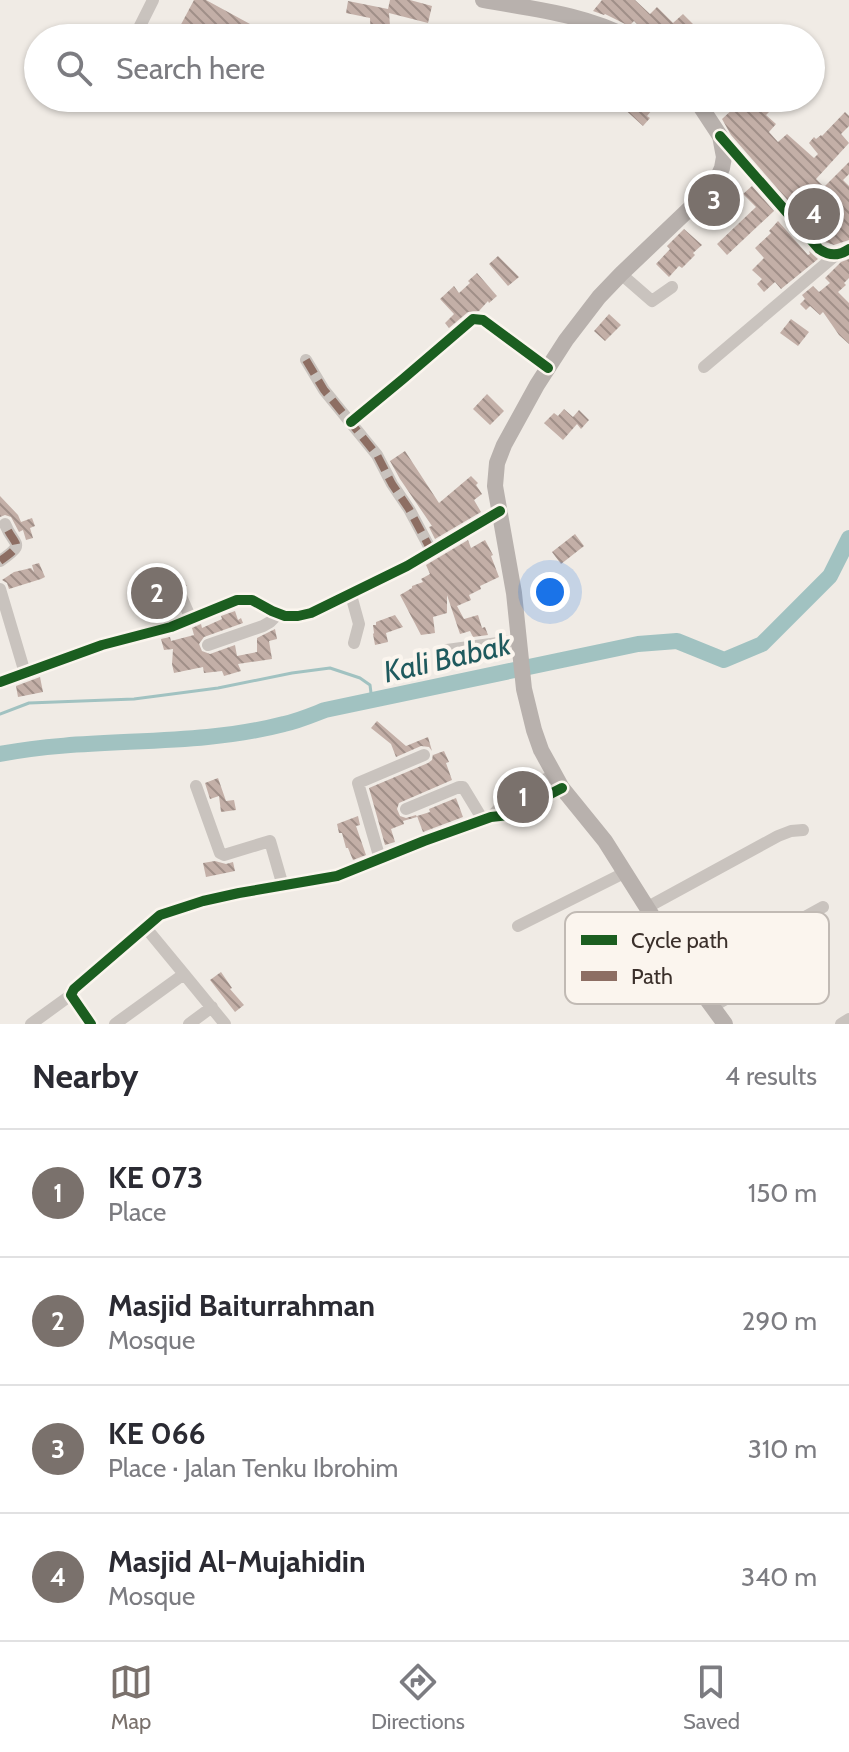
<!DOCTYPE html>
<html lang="en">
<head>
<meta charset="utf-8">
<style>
	:root { --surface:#fff; --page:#f2f2f3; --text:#2b2b33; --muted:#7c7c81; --line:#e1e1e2; --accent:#7a716c }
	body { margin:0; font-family:Cabin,sans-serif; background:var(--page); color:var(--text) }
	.you { position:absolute; left:550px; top:592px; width:28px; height:28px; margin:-20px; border:6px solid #fff; border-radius:50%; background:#1a73e8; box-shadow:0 0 0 12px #1a73e833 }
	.badge { display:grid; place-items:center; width:52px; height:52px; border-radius:50%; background:var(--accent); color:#fff; font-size:26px; font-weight:700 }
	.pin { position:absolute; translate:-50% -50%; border:4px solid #fff; box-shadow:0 2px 8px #0006 }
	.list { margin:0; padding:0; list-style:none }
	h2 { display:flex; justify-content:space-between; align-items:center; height:104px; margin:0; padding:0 32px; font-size:34px }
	h2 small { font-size:26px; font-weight:400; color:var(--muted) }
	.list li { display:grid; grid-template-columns:52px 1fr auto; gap:24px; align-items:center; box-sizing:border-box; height:128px; padding:0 32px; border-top:2px solid var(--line) }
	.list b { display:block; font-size:30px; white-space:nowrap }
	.list p { margin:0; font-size:26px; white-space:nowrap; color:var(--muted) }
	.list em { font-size:26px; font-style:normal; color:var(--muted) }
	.icon { flex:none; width:44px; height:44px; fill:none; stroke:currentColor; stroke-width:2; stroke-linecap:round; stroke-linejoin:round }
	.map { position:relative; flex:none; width:849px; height:1024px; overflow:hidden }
	.search { position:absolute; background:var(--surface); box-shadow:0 2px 6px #0004; left:24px; right:24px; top:24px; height:88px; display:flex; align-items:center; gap:20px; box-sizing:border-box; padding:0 28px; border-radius:44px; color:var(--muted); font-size:30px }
	.sheet { height:616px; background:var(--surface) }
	nav { display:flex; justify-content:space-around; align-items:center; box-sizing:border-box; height:112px; border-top:2px solid var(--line); background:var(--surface); font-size:22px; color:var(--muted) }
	nav a { display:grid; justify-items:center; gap:4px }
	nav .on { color:var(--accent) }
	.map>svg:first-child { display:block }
</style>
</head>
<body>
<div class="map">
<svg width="849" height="1024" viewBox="0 0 849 1024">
	<defs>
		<pattern id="building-back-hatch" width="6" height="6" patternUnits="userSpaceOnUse" patternTransform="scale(2)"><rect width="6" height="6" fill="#c3afa7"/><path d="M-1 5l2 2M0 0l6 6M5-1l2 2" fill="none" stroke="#a08f88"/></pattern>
	</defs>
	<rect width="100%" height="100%" fill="#f0ebe5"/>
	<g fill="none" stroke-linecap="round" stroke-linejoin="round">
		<!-- stream -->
		<path stroke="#a1c2c1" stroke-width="3" d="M0,714L29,703L134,699L218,688L292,673L330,668L360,678L370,685L372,701"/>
		<!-- river -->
		<path stroke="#a1c2c1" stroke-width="16" d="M0,754C93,736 192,748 284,724C298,721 312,715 325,710L638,644L677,641L724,660L762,644L830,576L849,538"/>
	</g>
	<!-- building -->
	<path fill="url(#building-back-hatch)" d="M194,0H206L250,24L243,38H188L177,32Z
		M390,0H410L432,6L428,23L389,13L391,38H371L370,18L346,13L348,1L388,9Z
		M602,0H635L650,14L657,7L673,23L683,14L693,24L679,38H647L643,34L645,32L634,21L629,26L605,14L604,15L593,11Z
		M626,98H650L657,104L647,116L650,118L643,126L620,105Z
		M734,98H740L747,105L759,98L769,112L766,115L776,124L769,132L778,142L787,134L814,158L818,154L809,143L814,137L816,139L821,135L822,136L845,112L849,116V126L841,134L849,143L816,179L824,187L849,162V174L843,180L849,186V240L834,245L825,242L801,215L798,200L791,204L731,135L722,119L734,108L729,103Z
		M752,186L774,211L727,255L717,244L756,207L743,194Z
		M778,221L808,255L810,254L809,251L818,259L781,289L775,282L764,292L757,284L762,279L752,270L764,258L755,248L771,233L769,231Z
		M684,229L702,245L693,253L695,255L682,268L679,266L669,277L656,264L670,249L667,246Z
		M498,256L519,277L508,286L489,264Z
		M849,259V278L844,283L846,285L838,292L849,303V344L839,335L823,312L820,315L810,306L806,310L800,304L805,299L802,295L813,286L819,292L830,283L825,278L841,262Z
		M477,273L497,296L489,303L488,301L479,311L468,312L449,328L445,323L454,314L440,299L454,286L459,293L470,283L468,281Z
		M609,314L621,325L605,341L594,331Z
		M791,319L809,332L798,346L780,333Z
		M487,394L504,411L490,425L473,409Z
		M564,409L573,417L579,410L589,420L581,429L577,424L563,440L544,423L554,413L558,416Z
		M405,451L439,503L471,476L478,483L476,485L482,494L474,500L481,512L435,539L429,527L432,526L400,479L390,461Z
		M0,496L18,515L21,522L32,518L35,526L30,528L33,538L26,540L23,530L19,532L11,517L5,515L0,517Z
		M575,534L584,546L561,564L552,552Z
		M468,540L471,548L485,540L493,555L491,556L499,577L480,586L481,589L469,595L471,600L457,606L464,619L478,615L482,628L485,627L488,635L473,637L470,631L460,634L447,595V613L433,617L435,633L421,635L400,595L412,588V586L423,582L421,579L430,574L426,565Z
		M39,563L45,577L41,579L9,589L7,583L2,580L14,572L31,568L34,572L32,565Z
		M177,575L187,586H177L172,589L171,594L175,611L149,617L143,593L161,589Z
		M235,611L238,620L241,618L243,623L204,637L199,644L202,651L210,654L235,645L237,656L257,652V638L275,629L277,639L269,641L272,659L238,664L241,671L224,676L222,671L204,673L203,667L174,673L172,664L173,649L164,650L161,639L170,637L171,641L194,635L192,628L201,624L202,628L222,619L221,616Z
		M395,615L403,627L386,633L388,642L375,645L373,634L374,633L373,625H376V622Z
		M40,677L43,692L18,697L16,686Z
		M377,721L406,746L428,737L432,751L429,747L421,746L396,757L391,744L371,728Z
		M444,751L449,762L446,763L452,780L399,803L397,809L400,816L406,818L416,815L417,817L403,821L404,824L391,829L395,842L385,845L369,788L428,763L432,760L433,754V755Z
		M218,778L226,801L234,800L236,810L221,812L219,796L210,799L205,783Z
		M456,798L463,817L423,832L417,816L430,812L429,809Z
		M358,816L360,825L356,826L366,855L353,860L348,848H346L342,833H339L337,824Z
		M215,861L226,864L233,862L235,871L206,877L203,863Z
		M221,972L232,988L230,989L244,1005L235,1012L210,980Z"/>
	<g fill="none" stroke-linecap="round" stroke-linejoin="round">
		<!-- minor -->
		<path stroke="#c9c3be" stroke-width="12" d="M134,38L153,0
			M720,136L819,249C829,256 839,256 849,249
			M621,274L652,301L672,287
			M306,360L324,390L377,455L392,484L409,509L432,552
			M704,367L837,254
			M351,422L403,379L473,319L483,320L548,368
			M0,561C27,542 14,547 5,524
			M0,589L25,673
			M180,594L191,619
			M351,595L359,624L354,643
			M208,645L263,626L270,622L278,614
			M447,650L520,640
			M0,682L102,645L171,627L237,600H252L272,611L285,616H298L311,613L407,566L500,511
			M196,786L220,853L224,855L270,841L283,886
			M406,809L459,787H463L483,820
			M491,817L504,803L553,775
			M380,859L358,783L424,755
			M646,908L778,836L791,831L803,830
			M518,926L626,872
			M146,928L184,974
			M692,979L823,907
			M71,995L91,1024
			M712,1007L800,956
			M31,1024L71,995L77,985L160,915L203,901L239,893L337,876L424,841L491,817L509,815L562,788
			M115,1024L184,974L225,1024
			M189,1024L212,1007
			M841,1024L849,1019"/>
		<!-- major -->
		<path stroke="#b8b1ad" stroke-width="16" d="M483,0C532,9 584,14 629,38
			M695,98L720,136L724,157L722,168L718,177L706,193L621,274L599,297L566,340L537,385L504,445L497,463L495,486L514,593L524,689L534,730L541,750L562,788L605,841L692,979L725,1024"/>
		<!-- quiet -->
		<path stroke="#8d6e63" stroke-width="8" stroke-dasharray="16 8" stroke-linecap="butt" d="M306,360L324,390L377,455L392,484L409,509L432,552
			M0,561C27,542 14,547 5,524"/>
		<!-- cycleway casing -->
		<g stroke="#fbf5ee" stroke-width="15">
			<path id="cycleway" d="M720,136L819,249C829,256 839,256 849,249
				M351,422L403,379L473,319L483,320L548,368
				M0,682L102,645L171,627L237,600H252L272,611L285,616H298L311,613L407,566L500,511
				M91,1024L71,995L74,989L160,915L203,901L239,893L337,876L424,841L491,817L509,815L562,788"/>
		</g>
		<!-- cycleway -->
		<use href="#cycleway" stroke="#1b5e20" stroke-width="10"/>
	</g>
	<g text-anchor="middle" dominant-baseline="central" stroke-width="8" stroke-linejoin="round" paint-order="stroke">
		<!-- water labels -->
		<g font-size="30" font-style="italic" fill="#1f5a5e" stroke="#fbf5ee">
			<text transform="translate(447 658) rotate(-13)">Kali Babak</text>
		</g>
	</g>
	<!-- legend -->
	<rect x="565" y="912" width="264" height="92" rx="12" fill="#fbf5ee" stroke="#c1bab4" stroke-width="2"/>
	<rect x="581" y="935" width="36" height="10" fill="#1b5e20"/>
	<rect x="581" y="971" width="36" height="10" fill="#8d6e63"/>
	<g font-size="22" fill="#3b302b">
		<text x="631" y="948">Cycle path</text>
		<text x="631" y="984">Path</text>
	</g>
</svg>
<div class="you"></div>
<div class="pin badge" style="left:523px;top:797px">1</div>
<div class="pin badge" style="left:157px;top:593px">2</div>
<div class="pin badge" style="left:714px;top:200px">3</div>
<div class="pin badge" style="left:814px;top:214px">4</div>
<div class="search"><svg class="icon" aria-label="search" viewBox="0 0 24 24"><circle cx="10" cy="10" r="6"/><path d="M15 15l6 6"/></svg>Search here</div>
</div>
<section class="sheet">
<h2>Nearby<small>4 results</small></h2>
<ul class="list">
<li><span class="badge">1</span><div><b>KE 073</b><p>Place</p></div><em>150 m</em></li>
<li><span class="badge">2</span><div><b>Masjid Baiturrahman</b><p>Mosque</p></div><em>290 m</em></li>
<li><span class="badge">3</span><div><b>KE 066</b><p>Place · Jalan Tenku Ibrohim</p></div><em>310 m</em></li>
<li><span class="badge">4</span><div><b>Masjid Al-Mujahidin</b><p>Mosque</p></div><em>340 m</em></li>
</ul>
</section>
<nav>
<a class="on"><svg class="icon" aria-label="map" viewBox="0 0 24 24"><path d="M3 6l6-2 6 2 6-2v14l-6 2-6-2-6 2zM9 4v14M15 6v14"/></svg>Map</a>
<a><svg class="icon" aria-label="directions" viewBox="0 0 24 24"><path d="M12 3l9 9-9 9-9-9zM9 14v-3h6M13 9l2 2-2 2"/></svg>Directions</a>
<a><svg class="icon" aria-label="saved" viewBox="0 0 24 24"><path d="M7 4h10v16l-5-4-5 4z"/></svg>Saved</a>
</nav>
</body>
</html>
